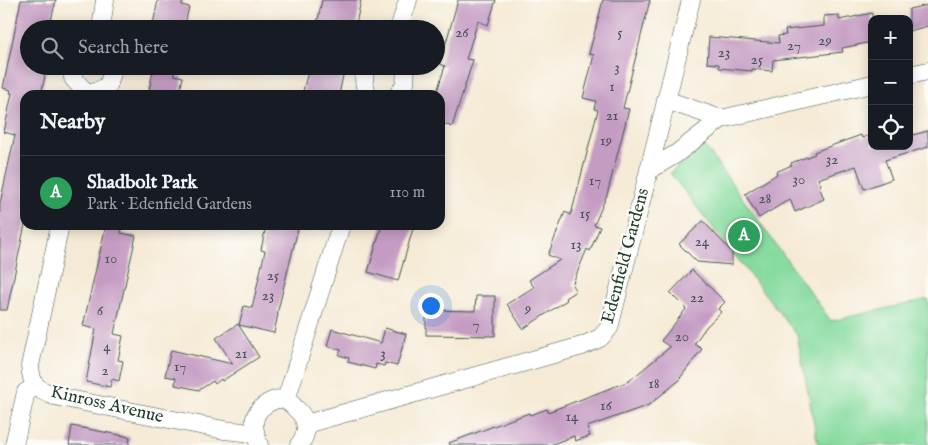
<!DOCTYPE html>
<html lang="en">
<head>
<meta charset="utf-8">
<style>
	:root { --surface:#171b24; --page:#20242c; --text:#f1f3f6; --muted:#9ea1a6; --line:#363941; --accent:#0b8043 }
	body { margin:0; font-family:"IM FELL English",serif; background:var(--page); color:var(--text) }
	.controls { position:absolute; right:15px; top:15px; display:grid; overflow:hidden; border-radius:10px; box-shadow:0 2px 12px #0003 }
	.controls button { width:45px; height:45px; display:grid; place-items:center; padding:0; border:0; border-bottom:1px solid var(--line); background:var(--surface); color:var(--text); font:25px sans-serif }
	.you { position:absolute; left:430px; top:305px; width:18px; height:18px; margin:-12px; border:4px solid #fff; border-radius:50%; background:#1a73e8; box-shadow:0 0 0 8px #1a73e833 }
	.badge { display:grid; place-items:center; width:32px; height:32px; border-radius:50%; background:var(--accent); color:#fff; font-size:16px; font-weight:700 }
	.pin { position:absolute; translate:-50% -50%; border:2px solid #fff; box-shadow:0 1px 5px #0006 }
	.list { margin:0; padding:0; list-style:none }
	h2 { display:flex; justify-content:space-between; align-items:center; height:65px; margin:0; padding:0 20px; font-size:21px }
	h2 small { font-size:16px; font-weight:400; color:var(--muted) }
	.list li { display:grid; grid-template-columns:32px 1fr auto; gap:15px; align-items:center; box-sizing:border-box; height:75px; padding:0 20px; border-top:1px solid var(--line) }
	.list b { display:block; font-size:19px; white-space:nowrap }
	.list p { margin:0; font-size:16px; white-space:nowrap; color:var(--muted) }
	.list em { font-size:16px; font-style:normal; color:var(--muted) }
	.icon { flex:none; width:28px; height:28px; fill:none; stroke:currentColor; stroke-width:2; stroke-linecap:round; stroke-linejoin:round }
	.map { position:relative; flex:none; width:928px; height:445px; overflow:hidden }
	.search { position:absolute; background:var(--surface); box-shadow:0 2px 12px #0003; left:20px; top:20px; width:425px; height:55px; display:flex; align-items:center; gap:12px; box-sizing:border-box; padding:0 18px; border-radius:28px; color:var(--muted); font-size:19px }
	.panel { position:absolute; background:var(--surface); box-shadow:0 2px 12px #0003; left:20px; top:90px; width:425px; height:140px; border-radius:15px }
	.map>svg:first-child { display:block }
</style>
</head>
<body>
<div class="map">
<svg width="928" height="445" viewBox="0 0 928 445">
	<rect width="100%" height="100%" fill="#fdfcf7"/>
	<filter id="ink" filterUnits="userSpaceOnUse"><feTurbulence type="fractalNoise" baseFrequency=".02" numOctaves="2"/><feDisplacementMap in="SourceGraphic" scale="10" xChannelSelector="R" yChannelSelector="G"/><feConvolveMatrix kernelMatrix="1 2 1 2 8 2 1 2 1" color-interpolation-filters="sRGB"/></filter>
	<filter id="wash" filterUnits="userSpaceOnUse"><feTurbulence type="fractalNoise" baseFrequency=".0096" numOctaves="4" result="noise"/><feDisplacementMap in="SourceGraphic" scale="20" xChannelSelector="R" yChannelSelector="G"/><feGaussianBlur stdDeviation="1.12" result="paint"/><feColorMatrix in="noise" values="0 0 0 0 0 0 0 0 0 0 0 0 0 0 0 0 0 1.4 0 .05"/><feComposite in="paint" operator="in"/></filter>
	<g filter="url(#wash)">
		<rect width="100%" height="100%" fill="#f5ead5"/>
		<!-- green -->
		<path fill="#84da9d" stroke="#528c68" d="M704,145L831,321L928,299V445H818L797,335L670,173Z"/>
		<g id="blocks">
			<!-- building -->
			<path fill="#c49bc3" d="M21,0H56L49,29H29V66H47L41,95H25V224L7,310H0V203L15,135L4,132L12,93H10L11,90L3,88Z
				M158,0H183L182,5L189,7L184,29H152Z
				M322,0H361L355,29H316Z
				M458,0H496L488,25L478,21L466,59L473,60L452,127L440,122V95H436L445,66L440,64Z
				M603,0H650L623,108L629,109L607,195L594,225L600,227L590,251L587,249L572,285L576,291L565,298L567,300L523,329L507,304L534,287L529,280L560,260L548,255L565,212L571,215L598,110L594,109L596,101L583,98L594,55L589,54Z
				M928,5V26L909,31V9Z
				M872,13V42L842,48L843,52L773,60L772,71L752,69V71L719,68V64L707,63L709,37L779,43L778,36L786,35L785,30L824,26V16L839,15V20Z
				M154,66H173L174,75L183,77L179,95H148Z
				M319,66H345L339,95H302L308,72L317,74Z
				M928,131V147L885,160L892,179L864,189L856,166L818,179L821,185L819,186L824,199L795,212L790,199L759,218L745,194L777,174L776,172L792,165L791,163L815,154L814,152L861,135L862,138L872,134V146H909V136Z
				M703,221L732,252V265L697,262L679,244Z
				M106,225H123L121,233L136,236L114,334L123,336L118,360L123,361L119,381L112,379L110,387L86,382L96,329L83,326Z
				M275,225H299L277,314H278L274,333L239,325L244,306L252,308L265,251L261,250L266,226L274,228Z
				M382,225H414L398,281L368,272Z
				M692,270L725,302L718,309L721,312L706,327L694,344L702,349L680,378L681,379L649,405L587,427L590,436L575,441L574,436L550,445H450L449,443L515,418L529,413L530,415L547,409L548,412L629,381L670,347L661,341L686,309L670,293Z
				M476,296H495V336L426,335V310L475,311Z
				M238,324L259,357L222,381L221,379L215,384L213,381L199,390L175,385L176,378L165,376L171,350L233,364L216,338Z
				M385,328L406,334L397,366L385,363L384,366L376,364L375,369L348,362L349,358L339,355L341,350L327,346L332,329L381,343Z
				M72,426L130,437L129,445H69Z"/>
		</g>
	</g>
	<g filter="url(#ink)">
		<use href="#blocks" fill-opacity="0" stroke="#3f574c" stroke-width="1"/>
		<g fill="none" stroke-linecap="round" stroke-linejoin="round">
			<!-- street casing -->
			<g stroke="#3f574c" stroke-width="19">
				<path id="street" d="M101,29L105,0
					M399,29L408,0
					M74,66L73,78L88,95
					M368,66C362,75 364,86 368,95
					M909,75L928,71
					M89,95L108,86L114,66
					M398,95L405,84L406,66
					M666,100L721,119
					M649,170L691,0
					M60,225L30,366C32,387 35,387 54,396L224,430L254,433
					M286,400L341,225
					M306,424L582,346L600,338L609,328L649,170L676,154L721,119L872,84
					M14,445L26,392L36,387
					M259,445C256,436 253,428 255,418C258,407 275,396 286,400C289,402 293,405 295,408C308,418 309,433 299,445"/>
			</g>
			<!-- street -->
			<use href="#street" stroke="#fff" stroke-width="18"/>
		</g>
	</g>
	<g text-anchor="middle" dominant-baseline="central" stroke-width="4.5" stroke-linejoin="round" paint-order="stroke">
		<!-- number labels -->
		<g font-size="15" fill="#485458">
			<text x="462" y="32">26</text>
			<text x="620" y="32">5</text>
			<text x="825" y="40">29</text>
			<text x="794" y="45">27</text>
			<text x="724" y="52">23</text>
			<text x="757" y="59">25</text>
			<text x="617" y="67">3</text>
			<text x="612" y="86">1</text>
			<text x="612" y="115">21</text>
			<text x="606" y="140">19</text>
			<text x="832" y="159">32</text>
			<text x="799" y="179">30</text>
			<text x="595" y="180">17</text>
			<text x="765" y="198">28</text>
			<text x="585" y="213">15</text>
			<text x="702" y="241">24</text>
			<text x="576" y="244">13</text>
			<text x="111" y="258">10</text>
			<text x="273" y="275">25</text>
			<text x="268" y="295">23</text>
			<text x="697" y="297">22</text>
			<text x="528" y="308">9</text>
			<text x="100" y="310">6</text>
			<text x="476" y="324">7</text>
			<text x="682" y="336">20</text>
			<text x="107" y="346">4</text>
			<text x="241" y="353">21</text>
			<text x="383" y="353">3</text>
			<text x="180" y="366">17</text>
			<text x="105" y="370">2</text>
			<text x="654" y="383">18</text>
			<text x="606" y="405">16</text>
			<text x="572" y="416">14</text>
		</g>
		<!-- street labels -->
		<g font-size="18" fill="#1f3d34" stroke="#fdfcf7">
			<text transform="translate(626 256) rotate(-75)">Edenfield Gardens</text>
			<text transform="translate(107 405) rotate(13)">Kinross Avenue</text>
		</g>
	</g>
</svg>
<div class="controls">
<button>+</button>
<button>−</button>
<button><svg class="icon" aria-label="locate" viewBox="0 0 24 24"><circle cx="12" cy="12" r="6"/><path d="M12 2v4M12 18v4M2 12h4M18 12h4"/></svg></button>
</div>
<div class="you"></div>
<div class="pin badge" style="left:744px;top:236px;background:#2e9e5b">A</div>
<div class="search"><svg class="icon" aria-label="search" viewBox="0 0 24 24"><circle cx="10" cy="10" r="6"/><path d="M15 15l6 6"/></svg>Search here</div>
<section class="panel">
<h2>Nearby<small></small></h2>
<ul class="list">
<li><span class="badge" style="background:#2e9e5b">A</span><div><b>Shadbolt Park</b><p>Park · Edenfield Gardens</p></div><em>110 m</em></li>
</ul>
</section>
</div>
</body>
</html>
